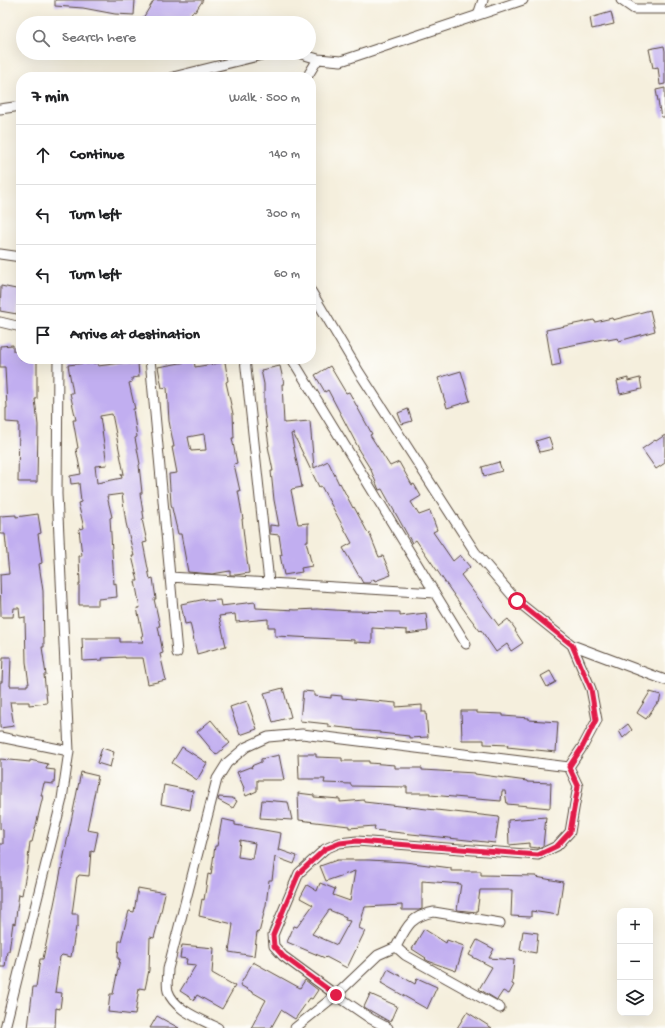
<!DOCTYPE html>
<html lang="en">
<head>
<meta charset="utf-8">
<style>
	:root { --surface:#fff; --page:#f6f6f6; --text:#202124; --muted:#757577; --line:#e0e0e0 }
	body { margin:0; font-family:"Gochi Hand",sans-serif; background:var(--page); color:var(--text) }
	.controls { position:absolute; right:12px; bottom:12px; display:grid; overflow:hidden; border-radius:8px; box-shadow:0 4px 16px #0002 }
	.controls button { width:36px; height:36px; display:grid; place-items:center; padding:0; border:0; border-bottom:1px solid var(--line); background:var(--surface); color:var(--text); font:20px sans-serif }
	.stop { position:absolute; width:12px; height:12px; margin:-9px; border:3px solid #e11d48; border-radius:50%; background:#fff }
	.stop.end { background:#e11d48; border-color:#fff; box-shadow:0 1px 4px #0008 }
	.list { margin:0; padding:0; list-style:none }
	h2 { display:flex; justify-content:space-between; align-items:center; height:52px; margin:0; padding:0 16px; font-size:17px }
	h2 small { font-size:13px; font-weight:400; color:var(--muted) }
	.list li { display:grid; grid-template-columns:26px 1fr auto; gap:12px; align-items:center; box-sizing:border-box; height:60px; padding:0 16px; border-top:1px solid var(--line) }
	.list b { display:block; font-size:15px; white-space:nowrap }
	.list em { font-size:13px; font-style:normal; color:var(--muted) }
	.icon { flex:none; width:22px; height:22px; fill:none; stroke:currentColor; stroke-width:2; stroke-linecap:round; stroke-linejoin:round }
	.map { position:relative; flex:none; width:665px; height:1028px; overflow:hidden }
	.search { position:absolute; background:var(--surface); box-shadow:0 4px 16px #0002; left:16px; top:16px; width:300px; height:44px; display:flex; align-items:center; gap:10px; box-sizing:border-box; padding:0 14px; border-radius:22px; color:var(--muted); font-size:15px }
	.panel { position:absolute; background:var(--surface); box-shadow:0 4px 16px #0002; left:16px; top:72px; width:300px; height:292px; border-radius:16px }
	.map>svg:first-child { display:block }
</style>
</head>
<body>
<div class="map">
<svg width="665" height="1028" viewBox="0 0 665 1028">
	<rect width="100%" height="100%" fill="#fdfcf7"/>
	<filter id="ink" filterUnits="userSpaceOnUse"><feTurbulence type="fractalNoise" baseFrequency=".025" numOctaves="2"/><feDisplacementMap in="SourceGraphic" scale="8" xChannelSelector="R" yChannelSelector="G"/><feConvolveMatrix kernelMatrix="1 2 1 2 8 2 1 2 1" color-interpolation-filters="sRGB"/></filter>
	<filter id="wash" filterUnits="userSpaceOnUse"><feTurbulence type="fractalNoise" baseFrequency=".012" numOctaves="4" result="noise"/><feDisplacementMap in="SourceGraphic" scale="16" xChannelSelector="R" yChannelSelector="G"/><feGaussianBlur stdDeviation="0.9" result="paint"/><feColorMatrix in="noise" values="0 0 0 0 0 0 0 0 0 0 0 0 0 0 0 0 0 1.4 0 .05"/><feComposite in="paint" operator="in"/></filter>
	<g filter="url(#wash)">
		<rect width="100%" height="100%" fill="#f5efdd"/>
		<g id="blocks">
			<!-- building -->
			<path fill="#c1aef0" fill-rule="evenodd" d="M55,0H135L134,15L115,14L83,8L55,6Z
				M154,0H203L195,12L193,11L187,23H140Z
				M611,12L614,24L592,29L590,18Z
				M664,46L665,51V84L660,85L658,67L653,68L649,49Z
				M665,88V117H661L656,90Z
				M1,286L21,290L17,314L0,311Z
				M650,310L655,331L619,341L618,338L608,340V338L558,348L561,364L552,366L546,330L594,320L595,322L612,318L613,320Z
				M13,345V351L21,352V359H37V399H35L38,425L37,482H18L19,423L6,422V408H7L5,367H0V346Z
				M194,359L195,367L225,362L228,381L226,382L233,414L234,438H232L237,463L234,464L240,491H238L243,519H242L245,546L249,573L236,575H230V571L212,574L188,572L181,534H178L171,504L169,474L177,473L172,447H174L169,421L167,387L162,388L158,367L186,362V360ZM204,434L206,450L191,451L188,437Z
				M129,362V364L138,363L139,377L132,378V382L129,383L135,409H133L137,437L135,438L140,464L139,465L142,493H140L144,519H142L147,542L143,543L150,579L153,578L156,599H154L160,626H158L163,653L160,654L166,680L148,684L143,658H125V657L102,658L103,660L83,661L82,638H120V642H143L141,636H143L137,608H140L135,581H138L132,556H134L126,523L122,494L107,496L112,517L110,518L114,584L116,583L117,597L98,599V605H79V584H80L79,556H82L79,529L84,528L78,503L81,502L79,483L71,484L70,476L81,474L76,449L78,448L73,420H76L70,393H73L68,365L85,363L86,364L98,363V366ZM112,414L124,474H121L122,478L97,483L95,466L107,465L100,416Z
				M280,366L284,384H282L284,423L310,421L314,468L328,461L339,484L340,483L353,508L354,507L368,533L369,532L379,557L383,556L391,575L375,581L374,579L369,583H363L343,548L352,543L321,486L319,487L293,433L291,434L302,487L292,489L291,490L298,524L308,523V541H306L312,566L301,568L302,572L284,575L280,555H282L279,535L270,534V525L279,526L274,500L271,471H273L268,446H269L264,410V384L261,370Z
				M330,366L346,393L349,392L372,434L370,435L390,466L399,462L412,485L414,484L421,496L411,502L419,515L430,511L437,530L433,532L453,561L460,555L470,567L461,575L499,626L508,619L516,630L515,631L523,643L511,651L507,644L496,652L481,630L480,631L467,614L416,540L412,543L382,489L379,490L371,470L358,449H359L328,390L325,392L315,375Z
				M461,371L470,401L447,408L438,378Z
				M628,378V381L640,378L642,389L620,394L617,381Z
				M408,409L412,421L402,424L398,413Z
				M665,435V463L656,469L642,449L655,440L656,441Z
				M549,437L553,449L540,452L536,441Z
				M499,462L502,471L484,476L482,467Z
				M38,514L41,533L38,534L42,563L39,564L43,591L44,647H42L46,675H44L47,703L29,705V702H10L14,726L0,728V682H2L3,657H11L10,686H27V684H29L26,662L25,617L20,618L19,608H14L13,617H1L0,575L9,574L5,534H0V516L16,515V517Z
				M206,599L207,601L220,600L221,606L255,602L256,608L296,610L317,609L352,611L400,612V616L426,613L428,631L407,634V630L372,628V643L354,642V640L275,636V627H268V619L236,622L235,614L219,616L226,646L197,654L190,623L185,624L181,604Z
				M550,671L556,682L547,687L541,676Z
				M283,688L291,717L273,722L264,693Z
				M303,691L314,692V696L331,698V695L342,696V698L396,703V707L422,705V712H426L428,737L409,738V736L380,733V732L354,730V729L328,726V724L300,721Z
				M650,692L661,695L659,703H657L646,719L637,713Z
				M247,701L257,729L240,735L230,707Z
				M461,711H477V713L503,714V716L529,718V720L558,722L556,752L507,747L508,745L484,744V740H462Z
				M211,720L230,743L216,755L197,732Z
				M628,724L632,730L623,738L619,731Z
				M182,747L207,763L197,780L172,763Z
				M102,748L114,752L110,767L97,763Z
				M298,754H316V757L342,758V761H369V763L395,765V768H422V770L475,773V774L527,781V782L551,783L550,808L507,804L505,791H502L501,801L430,795V793H407V787L351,786V784L324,783L325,779H299Z
				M279,755L284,780H257V791L246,796L243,789L244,788L237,772L250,767L252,768L251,766L261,762V759Z
				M0,759L30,762V760L48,764L46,769L55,770L54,784L44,783L41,796H43L32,842H30L27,868L22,895L19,894L15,924L13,923L9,951H7L5,967H0V844H3V830L0,829Z
				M81,772L98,776L87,830L98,832L94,852L91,851L89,876L79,875L78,877H77L72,914H78V927H76L71,957L62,955L60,957L55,992L62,993L60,1009L56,1008L55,1028H28L33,987H36L40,959H43Z
				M164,785L193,791L190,810L161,804Z
				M298,793L314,795V797L340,799V802L364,800V802L499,817L495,843L374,830L375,826L349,828V826L299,820Z
				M219,797L232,798L237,801L233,808L218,800Z
				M262,800L288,802L292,820L260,818Z
				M546,817L543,846L538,848L529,847V843L509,845L508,820Z
				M222,819L235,822V825L281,833L278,851L280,850L297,856L294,864L275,857L272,880H269L266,905L259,933L257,932L254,956L229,952L233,924L199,916L202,899L204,900L208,874L211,875L215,846H217ZM240,840L255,843L252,859L238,857Z
				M337,860H369L405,862L451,868V871H481V875L536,876V877L563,882L558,915L531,911V917L511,916L512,890H480L477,912L457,910L461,884L422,881V909L419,910H402V905L365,907L359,928L365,931L347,968L326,957L325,958L287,942L294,926L297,927L313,905L300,898L307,885L317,891L320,883L335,889L333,895L350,901L355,871L326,881L320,866ZM329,910L346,917L345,920L350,921L337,945L312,934Z
				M138,888L165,893L161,912L154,938L150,937L149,970L145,989L139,988L135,1015L108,1012L110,994H113L120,959H118L119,941H121L129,911L134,912Z
				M424,929L446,943L447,940L464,946L456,971L428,961L425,959L426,958L412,949Z
				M523,931L538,933L536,953L520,950Z
				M477,940L494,949L489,958L514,960L512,984L514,985L509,994L503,991L497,1000L479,989L492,967L469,955Z
				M182,945L214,948L212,973L235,986L222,1009L197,995L194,1000L180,991L196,965L186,964L187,959L180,958Z
				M253,962L300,988L305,980L318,990L312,999L310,998L295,1019L281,1010L271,1028H251L266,1000L240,985Z
				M388,969L415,984L417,978L437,987L427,1009L381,983Z
				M370,994L397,1006L390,1022L364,1007Z
				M467,1012L492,1028H457Z
				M157,1016L179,1028H150Z"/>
		</g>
	</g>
	<g filter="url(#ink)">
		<use href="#blocks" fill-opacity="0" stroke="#57483b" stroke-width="1"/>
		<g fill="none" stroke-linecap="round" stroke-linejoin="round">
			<!-- street casing -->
			<g stroke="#57483b" stroke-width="11">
				<path id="street" d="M621,0L634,9H665
					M478,15L483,0
					M298,53L318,59L341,61L523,0
					M173,77L270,53
					M307,77L318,59
					M0,109L21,106
					M0,254L21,257
					M311,291L359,372L475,552L517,601L572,645L665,680
					M0,322L21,327
					M150,359L177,653
					M245,359L269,582
					M292,359L466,644
					M170,577L435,593
					M0,737L69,751
					M396,947C406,928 410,916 434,912L500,923
					M5,1028L62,799L69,751L57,494L58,359
					M218,1028C201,1019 174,1010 168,991C166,985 168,976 168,969L217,779L227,763L246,747L268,737L302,734L569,767L583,746L597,720L591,689L572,645
					M295,1028L336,995L378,955L396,947L405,955L500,1008
					M388,1028L371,1019L336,995L283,956L274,946L273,935L299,873L325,849L339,843L357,841L538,855L557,846L570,832L578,786L569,767"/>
			</g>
			<!-- street -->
			<use href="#street" stroke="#fff" stroke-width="9"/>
		</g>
	</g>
	<g fill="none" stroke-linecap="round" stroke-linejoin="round" filter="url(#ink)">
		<!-- route -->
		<path stroke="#e11d48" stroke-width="5" d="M336,995L283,956L274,946L273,935L299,873L325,849L340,843L357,841L538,855L557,846L570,832L578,786L569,767L583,746L596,720L591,689L572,645L517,601"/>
	</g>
</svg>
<div class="controls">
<button>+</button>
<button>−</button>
<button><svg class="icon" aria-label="layers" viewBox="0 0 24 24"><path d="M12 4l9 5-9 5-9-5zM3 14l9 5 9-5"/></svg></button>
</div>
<div class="stop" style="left:517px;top:601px"></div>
<div class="stop end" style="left:336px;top:995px"></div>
<div class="search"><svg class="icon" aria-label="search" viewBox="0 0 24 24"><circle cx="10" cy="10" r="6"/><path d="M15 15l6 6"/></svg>Search here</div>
<section class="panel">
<h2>7 min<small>Walk · 500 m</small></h2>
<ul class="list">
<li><svg class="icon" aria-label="ahead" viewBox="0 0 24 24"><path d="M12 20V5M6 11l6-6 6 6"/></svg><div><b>Continue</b></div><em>140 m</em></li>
<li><svg class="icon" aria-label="left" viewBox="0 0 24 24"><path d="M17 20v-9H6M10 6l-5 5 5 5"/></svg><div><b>Turn left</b></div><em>300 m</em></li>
<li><svg class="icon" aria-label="left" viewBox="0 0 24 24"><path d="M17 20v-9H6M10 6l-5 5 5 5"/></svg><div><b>Turn left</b></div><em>60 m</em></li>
<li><svg class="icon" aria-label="arrive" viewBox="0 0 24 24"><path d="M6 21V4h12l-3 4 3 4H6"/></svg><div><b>Arrive at destination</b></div></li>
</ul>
</section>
</div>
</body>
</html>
